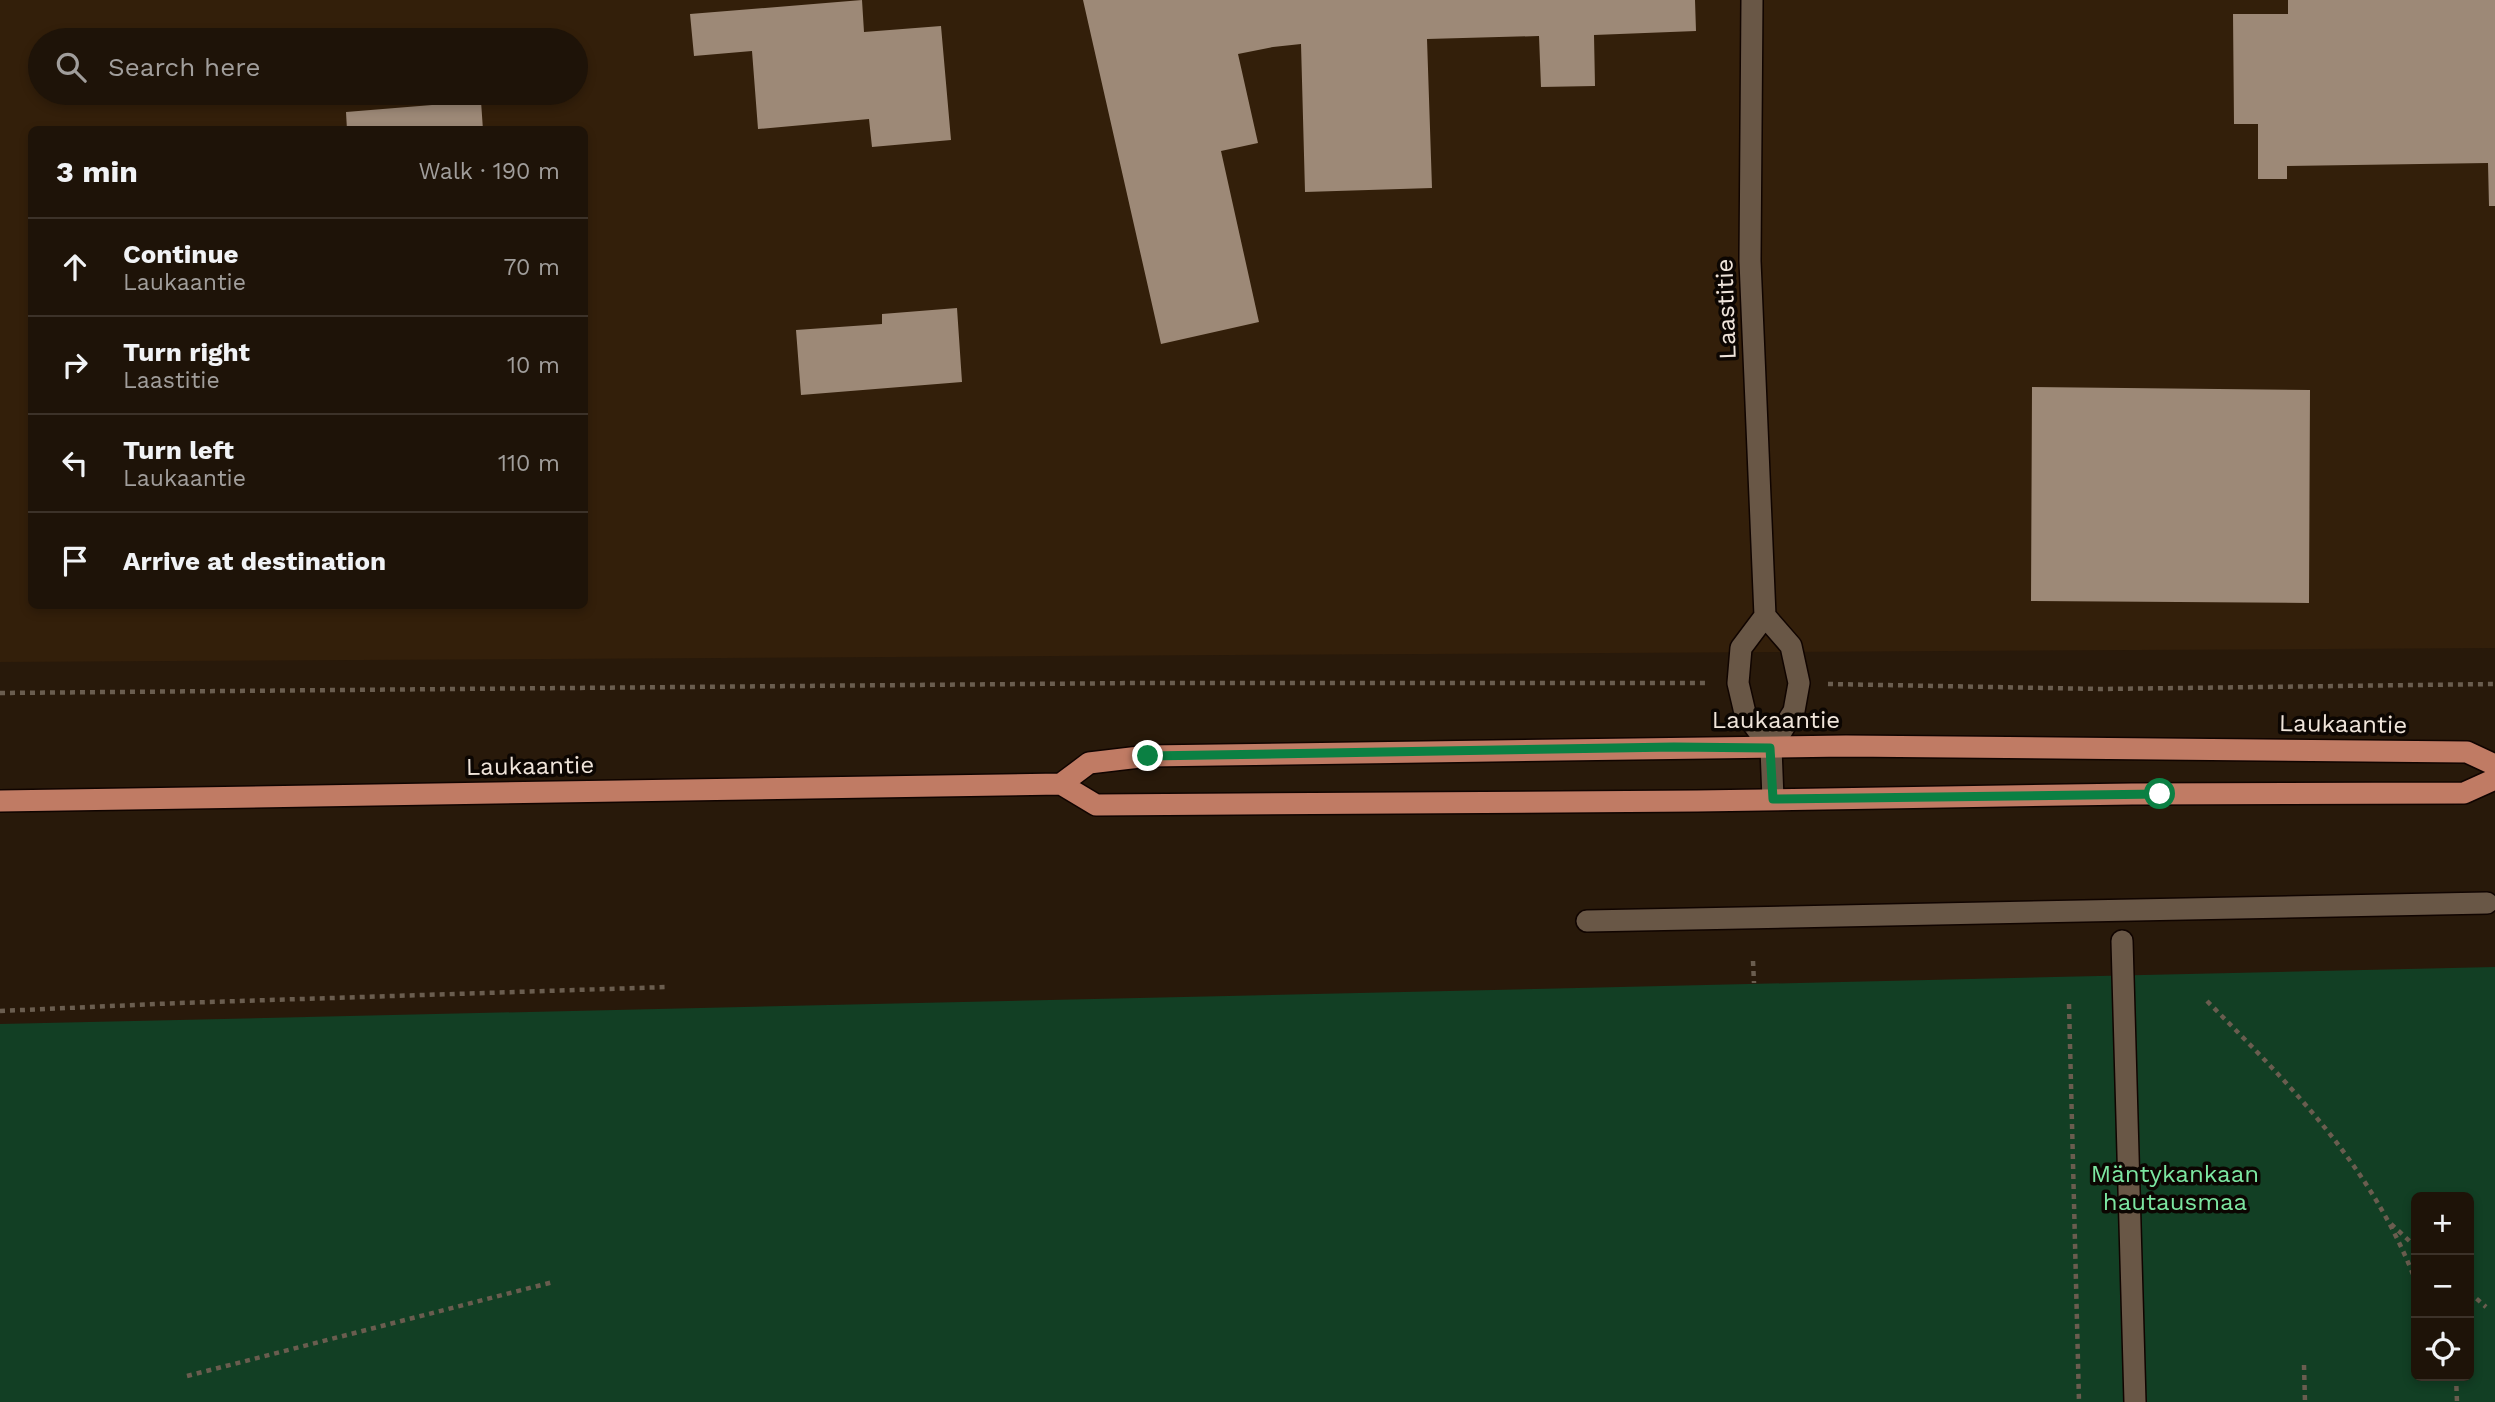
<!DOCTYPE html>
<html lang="en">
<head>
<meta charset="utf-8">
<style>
	:root { --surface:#1e1308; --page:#261c12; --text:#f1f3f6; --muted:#a19e9c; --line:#3c3229 }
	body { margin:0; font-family:"Work Sans",sans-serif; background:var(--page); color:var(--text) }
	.controls { position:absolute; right:21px; bottom:21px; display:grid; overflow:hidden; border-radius:10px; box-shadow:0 4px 10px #0003 }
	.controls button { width:63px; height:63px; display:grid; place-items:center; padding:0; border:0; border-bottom:2px solid var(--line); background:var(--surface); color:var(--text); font:35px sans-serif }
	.stop { position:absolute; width:21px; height:21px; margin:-16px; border:5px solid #0b8043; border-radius:50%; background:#fff }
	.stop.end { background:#0b8043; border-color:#fff; box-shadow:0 2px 7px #0008 }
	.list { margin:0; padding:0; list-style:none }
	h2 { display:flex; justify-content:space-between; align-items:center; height:91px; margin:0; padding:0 28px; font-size:30px }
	h2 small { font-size:23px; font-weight:400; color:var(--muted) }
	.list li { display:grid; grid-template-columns:46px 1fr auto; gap:21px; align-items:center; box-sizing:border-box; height:98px; padding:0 28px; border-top:2px solid var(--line) }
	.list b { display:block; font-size:26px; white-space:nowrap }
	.list p { margin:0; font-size:23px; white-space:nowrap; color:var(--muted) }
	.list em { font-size:23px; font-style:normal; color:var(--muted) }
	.icon { flex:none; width:38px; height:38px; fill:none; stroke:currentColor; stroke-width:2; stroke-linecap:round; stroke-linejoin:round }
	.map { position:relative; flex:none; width:2495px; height:1402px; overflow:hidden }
	.search { position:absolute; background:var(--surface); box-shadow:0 4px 10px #0003; left:28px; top:28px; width:560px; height:77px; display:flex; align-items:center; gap:18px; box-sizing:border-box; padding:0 24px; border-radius:38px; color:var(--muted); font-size:26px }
	.panel { position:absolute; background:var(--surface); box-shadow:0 4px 10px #0003; left:28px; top:126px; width:560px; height:483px; border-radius:10px }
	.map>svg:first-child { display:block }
</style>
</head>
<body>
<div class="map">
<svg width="2495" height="1402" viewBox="0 0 2495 1402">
	<rect width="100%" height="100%" fill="#28190a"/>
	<!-- built -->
	<path fill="#331f0a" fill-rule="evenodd" d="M0,0H2495V648L0,662ZM40,40H576V93H40ZM32,130H584V606H32Z"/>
	<!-- green -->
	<path fill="#123f24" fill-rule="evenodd" d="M2495,967V1402H0V1024ZM2416,1197H2469V1376H2416Z"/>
	<!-- building -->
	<path fill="#9d8977" d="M862,0L864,32L941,26L951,140L872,147L869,119L758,129L752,51L694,56L690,14Z
		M1083,0H1695L1696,31L1594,35L1595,86L1541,87L1539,36L1427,39L1432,188L1305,192L1301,44L1273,47L1238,54L1258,143L1221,151L1259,322L1161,344Z
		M2288,0H2495V206H2489L2488,163L2287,166V179H2258V124H2234L2233,14H2288Z
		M481,101L483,130H347L346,112Z
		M957,308L962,382L801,395L796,330L882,324V314Z
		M2032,387L2310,390L2309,603L2031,601Z"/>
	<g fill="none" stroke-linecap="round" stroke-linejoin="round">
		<!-- minor casing -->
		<g stroke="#100400" stroke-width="24">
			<path id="minor" d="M1752,0L1750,261L1765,616L1791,646L1799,683L1794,711L1771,748
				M1765,616L1741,648L1738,683L1745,713L1771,748L1773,799
				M1587,921L2487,903
				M2122,941L2135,1402"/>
		</g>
		<!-- major casing -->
		<g stroke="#100400" stroke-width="24">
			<path id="major" d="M1061,784L1089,763L1148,756L1846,746L2467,752L2495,765
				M0,801L1061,784L1096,805L1697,801L2132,794L2464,793L2495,779"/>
		</g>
		<!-- path -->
		<path stroke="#6a5d4f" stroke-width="4.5" stroke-dasharray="5 5" stroke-linecap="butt" d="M1828,684L2102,689L2495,684
			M0,693L1138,683H1707
			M1753,961L1754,983
			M2207,1001C2292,1087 2372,1166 2416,1282
			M2069,1004L2079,1402
			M0,1011L179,1003L667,987
			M2391,1224L2416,1247
			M2469,1292L2486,1307
			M2304,1365L2305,1402
			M187,1376L553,1282
			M2456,1376L2457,1402"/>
		<!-- minor -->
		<use href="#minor" stroke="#695746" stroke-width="21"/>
		<!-- major -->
		<use href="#major" stroke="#c07b64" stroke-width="21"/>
	</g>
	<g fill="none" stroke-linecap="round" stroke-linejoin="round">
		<!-- route -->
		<path stroke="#0b8043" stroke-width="9" d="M1148,756L1674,747L1770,748L1773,799L2160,794"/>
	</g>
	<g text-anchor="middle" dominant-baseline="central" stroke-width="7" stroke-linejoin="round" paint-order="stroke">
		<!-- street labels -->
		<g font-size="24" fill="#efe4da" stroke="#0c0602">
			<text transform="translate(1726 309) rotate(-92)">Laastitie</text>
			<text x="1776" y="720">Laukaantie</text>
			<text transform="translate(2343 724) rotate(1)">Laukaantie</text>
			<text transform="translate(530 766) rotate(-1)">Laukaantie</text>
		</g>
		<!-- park labels -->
		<g font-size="24" fill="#7ce6a1" stroke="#0c0602">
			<text x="2175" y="1174">Mäntykankaan<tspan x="2175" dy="28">hautausmaa</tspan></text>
		</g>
	</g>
</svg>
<div class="controls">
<button>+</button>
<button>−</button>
<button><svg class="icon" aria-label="locate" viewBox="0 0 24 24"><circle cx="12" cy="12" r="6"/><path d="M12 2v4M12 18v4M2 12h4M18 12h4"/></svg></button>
</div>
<div class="stop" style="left:2160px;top:794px"></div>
<div class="stop end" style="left:1148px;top:756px"></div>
<div class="search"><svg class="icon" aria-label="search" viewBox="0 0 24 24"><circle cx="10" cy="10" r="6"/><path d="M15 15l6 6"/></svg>Search here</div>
<section class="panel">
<h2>3 min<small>Walk · 190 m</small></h2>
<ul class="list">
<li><svg class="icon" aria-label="ahead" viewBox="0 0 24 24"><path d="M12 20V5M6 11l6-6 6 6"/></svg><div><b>Continue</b><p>Laukaantie</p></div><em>70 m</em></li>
<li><svg class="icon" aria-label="right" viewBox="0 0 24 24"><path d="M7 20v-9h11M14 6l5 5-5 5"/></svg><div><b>Turn right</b><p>Laastitie</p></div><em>10 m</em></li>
<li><svg class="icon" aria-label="left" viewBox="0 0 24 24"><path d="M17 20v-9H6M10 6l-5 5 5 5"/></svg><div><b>Turn left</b><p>Laukaantie</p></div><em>110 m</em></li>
<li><svg class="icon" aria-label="arrive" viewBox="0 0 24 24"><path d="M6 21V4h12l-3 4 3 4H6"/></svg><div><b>Arrive at destination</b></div></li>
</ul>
</section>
</div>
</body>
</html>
